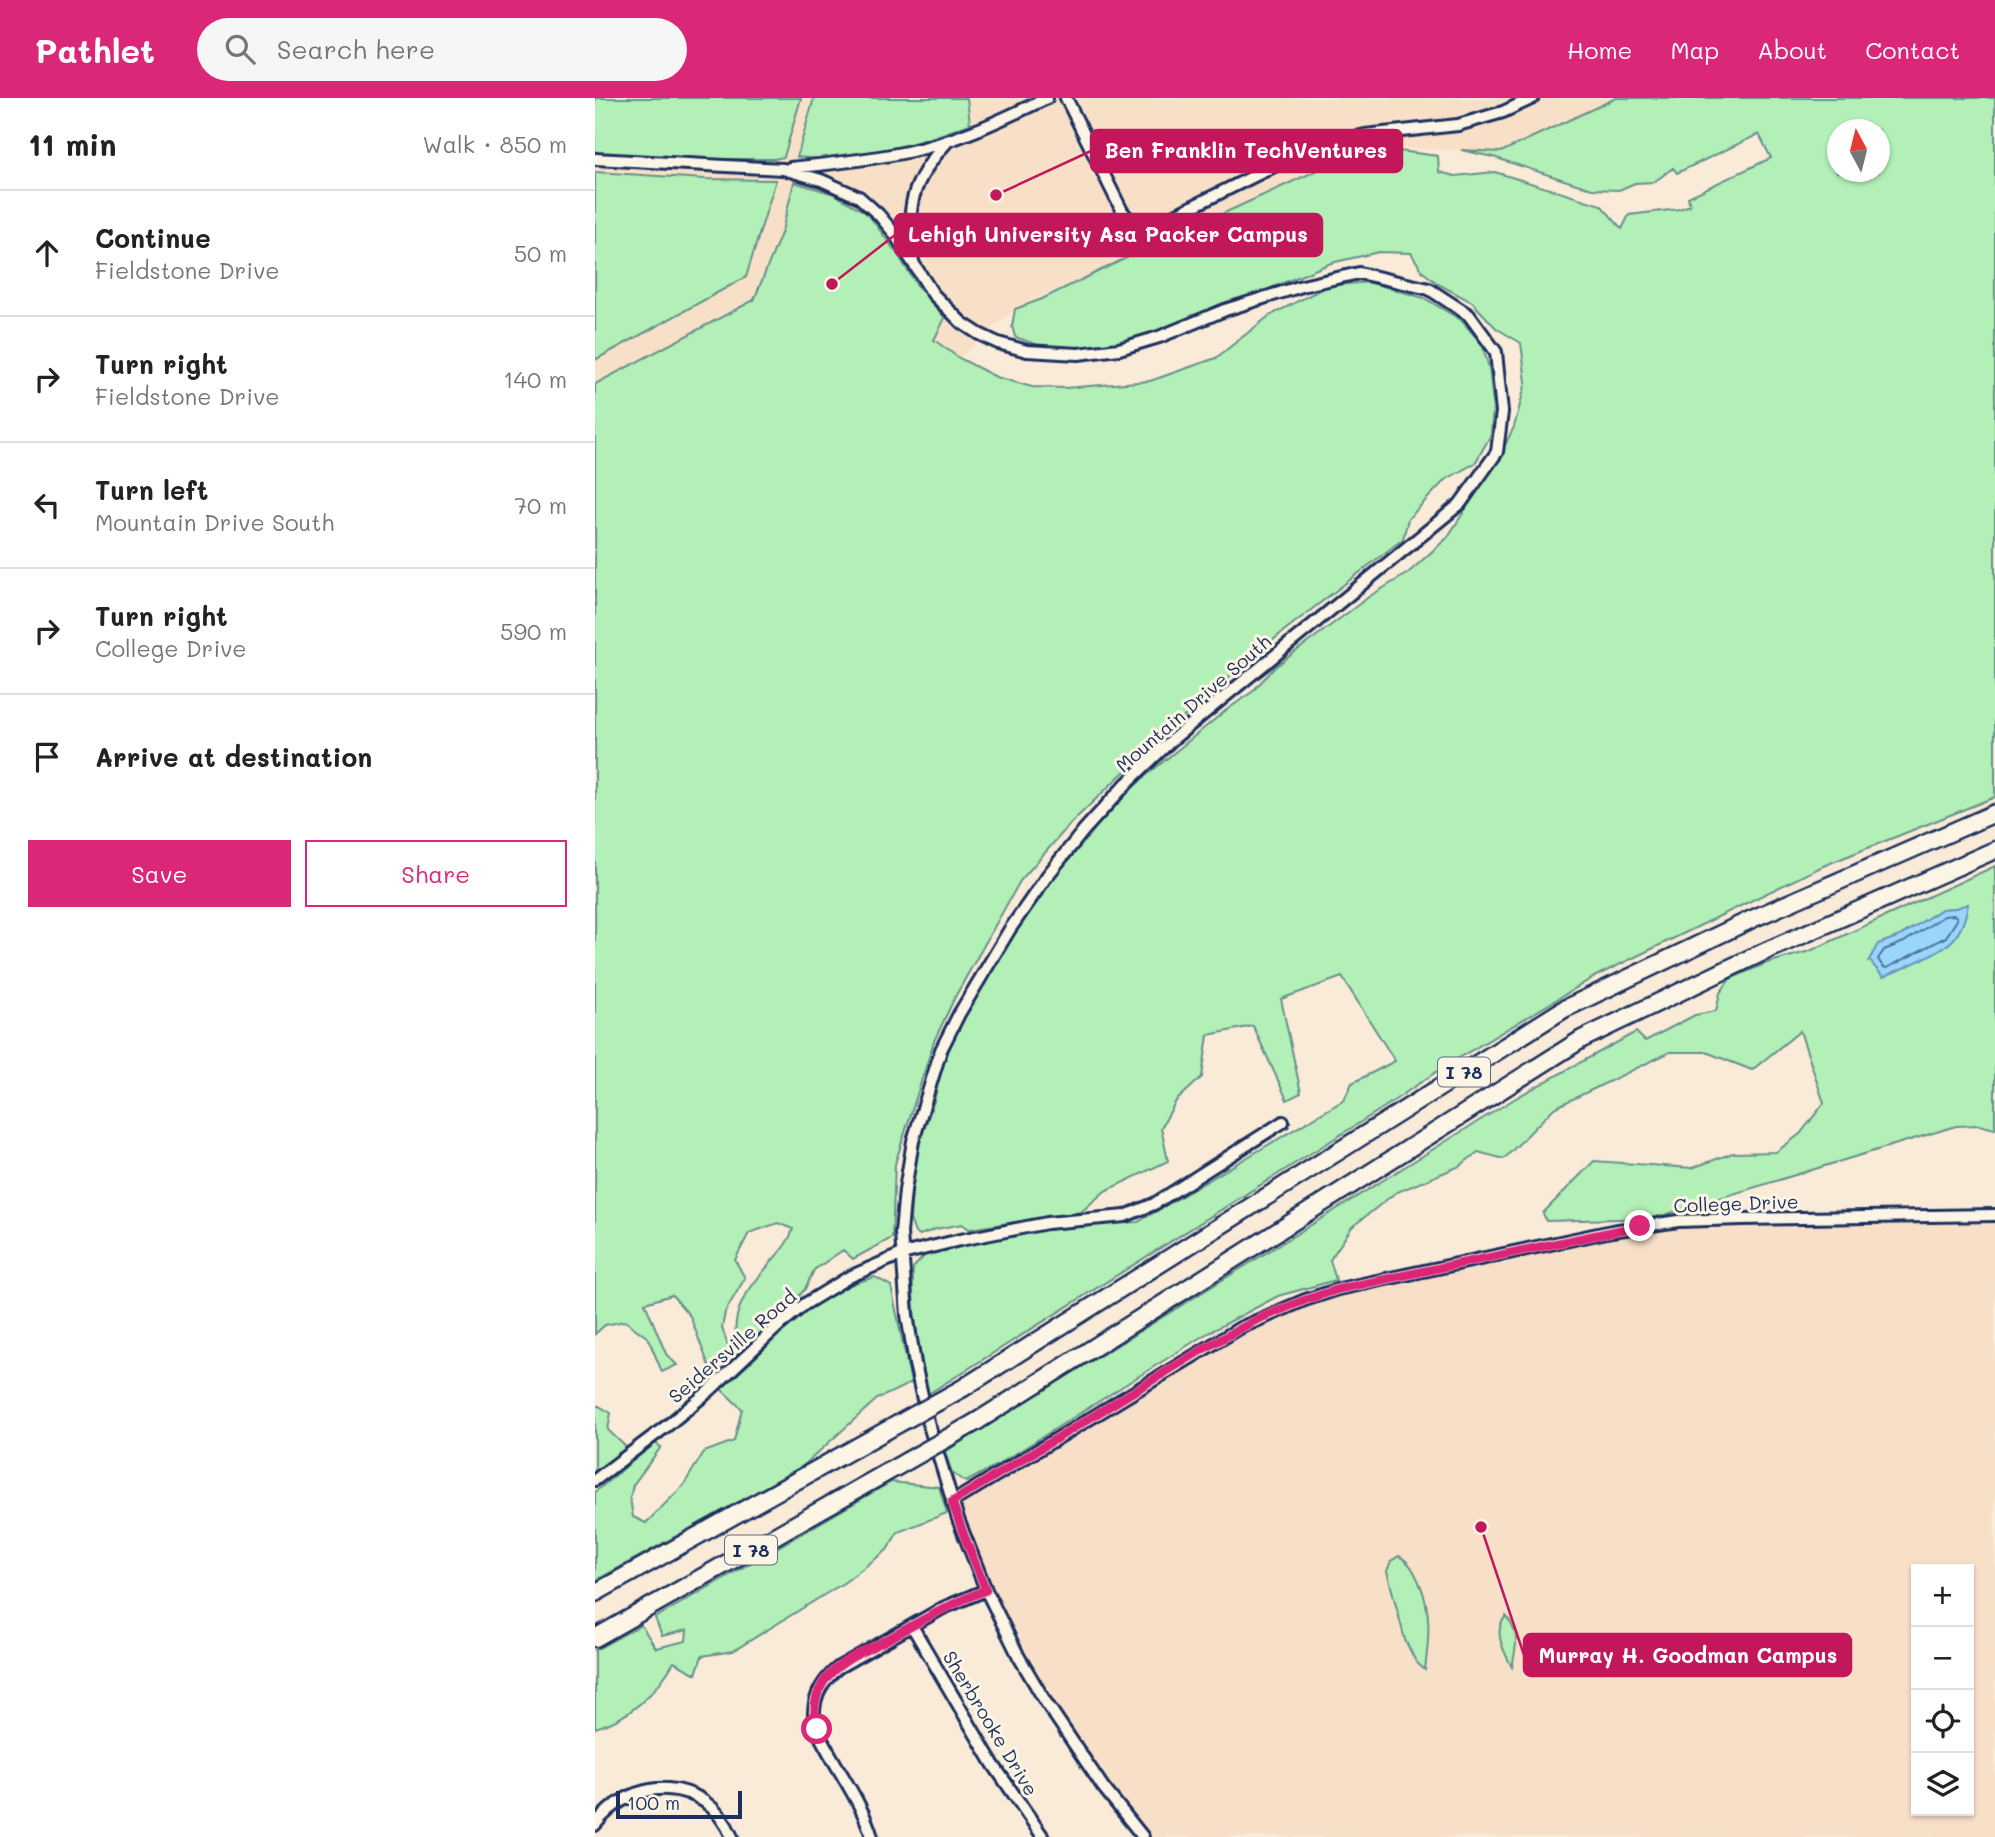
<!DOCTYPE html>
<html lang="en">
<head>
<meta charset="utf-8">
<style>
	:root { --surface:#fff; --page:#f6f6f6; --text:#222; --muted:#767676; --line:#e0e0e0; --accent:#db2777 }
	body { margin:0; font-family:Mali,sans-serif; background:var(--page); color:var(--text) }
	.controls { position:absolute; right:21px; bottom:21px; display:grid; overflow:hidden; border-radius:0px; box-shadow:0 2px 5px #0004 }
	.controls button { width:63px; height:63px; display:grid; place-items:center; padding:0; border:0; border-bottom:2px solid var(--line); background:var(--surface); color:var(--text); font:35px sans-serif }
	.compass { position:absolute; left:1232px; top:21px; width:63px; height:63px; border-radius:50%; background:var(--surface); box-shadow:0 2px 5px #0004; rotate:353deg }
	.scale { position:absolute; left:21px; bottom:18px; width:126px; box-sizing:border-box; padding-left:7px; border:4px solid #1b2f5e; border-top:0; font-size:19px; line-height:24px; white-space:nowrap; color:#1b2f5e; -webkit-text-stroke:5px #fcf5e5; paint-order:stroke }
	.stop { position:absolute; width:21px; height:21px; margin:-16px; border:5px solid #db2777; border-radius:50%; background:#fff }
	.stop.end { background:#db2777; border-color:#fff; box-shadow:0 2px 7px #0008 }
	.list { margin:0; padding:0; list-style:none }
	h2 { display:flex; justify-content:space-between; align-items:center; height:91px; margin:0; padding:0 28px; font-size:30px }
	h2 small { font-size:23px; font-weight:400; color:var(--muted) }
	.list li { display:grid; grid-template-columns:46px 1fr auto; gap:21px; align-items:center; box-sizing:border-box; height:126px; padding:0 28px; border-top:2px solid var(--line) }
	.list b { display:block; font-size:26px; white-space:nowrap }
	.list p { margin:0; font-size:23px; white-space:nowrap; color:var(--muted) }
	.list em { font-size:23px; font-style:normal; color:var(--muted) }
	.actions { display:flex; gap:14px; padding:21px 28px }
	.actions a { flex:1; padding:16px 0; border:2px solid var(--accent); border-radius:0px; text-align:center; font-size:24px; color:var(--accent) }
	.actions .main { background:var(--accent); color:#fff }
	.icon { flex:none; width:38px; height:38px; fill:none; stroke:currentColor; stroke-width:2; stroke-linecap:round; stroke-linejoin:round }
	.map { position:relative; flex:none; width:1400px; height:1739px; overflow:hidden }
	header { display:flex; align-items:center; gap:42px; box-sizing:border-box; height:98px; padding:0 35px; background:var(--accent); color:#fff }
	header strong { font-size:33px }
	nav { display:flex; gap:38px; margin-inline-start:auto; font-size:24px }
	.search { width:490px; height:63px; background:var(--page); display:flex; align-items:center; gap:18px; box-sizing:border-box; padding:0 24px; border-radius:38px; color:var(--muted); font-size:26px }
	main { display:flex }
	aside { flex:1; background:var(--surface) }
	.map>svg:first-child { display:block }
</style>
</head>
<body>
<header>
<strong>Pathlet</strong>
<div class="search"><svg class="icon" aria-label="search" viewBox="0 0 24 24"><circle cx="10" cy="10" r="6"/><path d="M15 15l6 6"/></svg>Search here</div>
<nav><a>Home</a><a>Map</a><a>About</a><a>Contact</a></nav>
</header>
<main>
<aside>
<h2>11 min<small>Walk · 850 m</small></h2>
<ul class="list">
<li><svg class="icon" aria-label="ahead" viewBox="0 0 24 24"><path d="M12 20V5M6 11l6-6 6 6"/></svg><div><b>Continue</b><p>Fieldstone Drive</p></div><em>50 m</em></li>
<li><svg class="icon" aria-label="right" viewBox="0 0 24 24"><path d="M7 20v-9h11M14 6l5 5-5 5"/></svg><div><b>Turn right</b><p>Fieldstone Drive</p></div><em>140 m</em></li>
<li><svg class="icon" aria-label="left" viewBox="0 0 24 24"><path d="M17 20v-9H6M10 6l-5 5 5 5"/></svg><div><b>Turn left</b><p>Mountain Drive South</p></div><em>70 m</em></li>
<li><svg class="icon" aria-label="right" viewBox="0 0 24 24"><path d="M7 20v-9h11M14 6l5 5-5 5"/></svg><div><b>Turn right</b><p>College Drive</p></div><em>590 m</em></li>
<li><svg class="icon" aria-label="arrive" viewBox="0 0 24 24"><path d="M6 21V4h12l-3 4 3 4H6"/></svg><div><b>Arrive at destination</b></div></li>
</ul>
<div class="actions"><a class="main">Save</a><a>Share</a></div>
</aside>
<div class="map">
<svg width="1400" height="1739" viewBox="0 0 1400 1739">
	<rect width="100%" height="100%" fill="#faebd8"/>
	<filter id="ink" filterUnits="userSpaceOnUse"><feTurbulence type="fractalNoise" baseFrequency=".0143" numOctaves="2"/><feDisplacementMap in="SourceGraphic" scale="14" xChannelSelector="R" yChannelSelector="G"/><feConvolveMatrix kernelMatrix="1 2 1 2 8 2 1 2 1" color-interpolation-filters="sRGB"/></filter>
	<g filter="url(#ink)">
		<!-- built -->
		<path fill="#f8e0c8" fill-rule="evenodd" d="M0,0H1021L906,54L773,49L420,211L364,260L326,234L0,328Z
			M1400,1124V1739H555L503,1673L468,1622L445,1583L407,1514L377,1444L366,1413L369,1405L610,1258L648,1237L694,1214L723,1203L1010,1141L1082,1130L1106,1127ZM1321,1471H1374V1713H1321Z"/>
		<!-- green -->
		<path fill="#b2f0b7" stroke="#66908a" stroke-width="2" fill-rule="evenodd" d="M0,0H206L189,59L179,61H82L0,55Z
			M219,0H372L375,26C325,45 256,66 202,59Z
			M1021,0H1400V699L1228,768L1001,878L847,970L788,1010L333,1296C325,1254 316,1213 318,1170L331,1156L380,1144L466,1128L543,1124L749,1002L757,985L800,963L747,879L686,901L706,995L692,1002L658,928L613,937L607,979L581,1003L566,1030L573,1063L510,1093L486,1114L374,1131L367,1126L341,1131L325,1137L320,1135L315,1121L318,1076L326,1040L339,1003L348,963L379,901L424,827L452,788L512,716L547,681L630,613L657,594L680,569L775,498L813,475L852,440L903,361L919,329L931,284L926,245L901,230L877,204L843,186L828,174L816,155L784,154L736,165L630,209L574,230L520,247L480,252L443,247L420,239L417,228L420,211L447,201L529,161L773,49L843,58L844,74L860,78L900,74L1006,107L1027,131L1034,117L1084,111L1095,107L1093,99L1176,60L1164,36L1082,75L1078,70L1059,84L1040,85L1024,92L997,91L898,59L866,52L906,54ZM1242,32H1284V74H1242Z
			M0,74L110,81L181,82L151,179L0,262Z
			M199,84L239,96L273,116L303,157L323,189L350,220L339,242L364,260L401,279L437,289L470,290L555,283L621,260L674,218L732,188L774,184L829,200L866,222L887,246L894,270L898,306L896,337L880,365L850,382L813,421L808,441L690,532L615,595L532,671L476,725L425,783L360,899L339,943L300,1066L297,1140L258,1161L248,1152L219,1172L210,1191L188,1217L153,1247L141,1242C137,1210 153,1192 173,1168C183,1155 193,1147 198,1131L183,1125L154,1135L140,1162L150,1180L130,1214L127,1230L135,1253L114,1268L95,1218L77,1197L50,1205L71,1256L82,1267L67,1274L53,1240L30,1223L10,1227L0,1236V286L159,202L187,133Z
			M1400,768V1031L1384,1027L1361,1028L1059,1120L951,1123L948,1115L999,1063L1097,1070L1138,1055L1181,1054L1205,1036L1229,1005L1205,933L1157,972L1111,954H1075L959,1010L909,1061L883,1054L865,1068L800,1095L757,1129L735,1162L741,1182L683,1198L611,1236L404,1366L371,1384L357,1375L350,1354L924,998L1041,934L1050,943L1100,917L1121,913L1125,895L1135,881L1172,865L1215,853ZM1373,807L1274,863L1284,846L1305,838L1347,811L1361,810Z
			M280,1179L296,1188L316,1285L282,1301L208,1368L0,1483V1394L60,1345L66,1349L38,1387L35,1400L38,1419L51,1425L88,1388L109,1354L139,1343L147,1311L126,1291C179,1247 209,1196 280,1179Z
			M0,1308H4L16,1315L13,1332L33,1351L0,1376Z
			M296,1384L344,1389L352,1415L303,1434L292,1452L250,1484L138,1553L107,1558L101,1576L79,1564C62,1594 33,1622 0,1630V1552L46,1527L61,1550L91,1543L92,1532L67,1538L60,1520Z
			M804,1458C815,1464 819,1473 824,1484C837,1512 834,1541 830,1572L821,1564L810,1542L792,1473L796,1463Z
			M911,1518C926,1536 921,1548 917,1569C909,1554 897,1533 911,1518Z"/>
		<!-- water -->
		<path fill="#99d6fa" stroke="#6793bc" stroke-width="2" d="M1373,806C1371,819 1367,832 1358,842C1347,854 1304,872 1288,879L1274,862L1283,846L1305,838L1347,811L1361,810Z"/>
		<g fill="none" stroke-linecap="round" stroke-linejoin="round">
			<!-- shore -->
			<path stroke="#4d729c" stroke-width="2" d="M1359,817L1362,819V822L1351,839L1292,870L1288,869L1283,861L1289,852L1309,844L1349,818Z"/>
			<!-- minor casing -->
			<g stroke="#1b2f5e" stroke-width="16">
				<path id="minor" d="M471,0L527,113C537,126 546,130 562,126L718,49L770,37L863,27L908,14L938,0
					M0,61L188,71L226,82L264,99L284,117L299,135L338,196L367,225L384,236L403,245L432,253L483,256L524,251L564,239L630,212L707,188L764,175L834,191L874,217L901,254L907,314L902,354L865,406L578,641L532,685L489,732L452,778L415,831L364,916L346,952L318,1043L310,1092L306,1135L312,1217L320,1266L333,1324L363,1421L391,1492L424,1559L450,1603L508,1689L548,1739
					M195,70C234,66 273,62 312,54C361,44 408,21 452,0
					M318,160C311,108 316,84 352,44
					M0,1382L73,1327L114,1293L181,1230L210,1206L254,1179L307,1156L365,1142L452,1125L530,1118L559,1106L688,1024
					M357,1404L645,1230L710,1202L744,1191L1017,1133L1083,1123L1146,1121L1400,1117
					M317,1528L398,1666L448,1739
					M0,1727C38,1677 111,1677 137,1739
					M277,1739C269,1712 254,1689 240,1665C232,1650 219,1633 219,1615C219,1596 230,1580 244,1569L348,1510L391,1492"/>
			</g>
			<!-- highway casing -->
			<g stroke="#1b2f5e" stroke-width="21">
				<path id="highway" d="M368,1290L969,911L1157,821L1400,715
					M381,1324L987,941L1164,856L1400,752
					M0,1495L303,1326
					M0,1540L312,1363"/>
			</g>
			<!-- minor -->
			<use href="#minor" stroke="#fcf5e5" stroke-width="10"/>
			<!-- highway -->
			<use href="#highway" stroke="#fcf5e5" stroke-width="16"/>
			<!-- highway-bridge casing -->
			<g stroke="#1b2f5e" stroke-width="21" stroke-linecap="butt">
				<path id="highway-bridge" d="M303,1326L368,1290
					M312,1363L381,1324"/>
			</g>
			<!-- highway-bridge -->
			<use href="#highway-bridge" stroke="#fcf5e5" stroke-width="16"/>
		</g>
	</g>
	<g fill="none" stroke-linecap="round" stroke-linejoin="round" filter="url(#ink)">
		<!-- route -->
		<path stroke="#db2777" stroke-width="9" d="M222,1631C218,1615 219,1599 228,1585C241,1563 273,1552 295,1540C326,1523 357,1505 391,1492L370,1440L357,1404L610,1250L663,1221L710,1202L744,1191L1045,1128"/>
	</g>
	<g text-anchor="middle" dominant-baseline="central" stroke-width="6" stroke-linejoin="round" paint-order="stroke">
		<!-- shield labels -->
		<g fill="#fcf5e5" stroke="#5e6a86" stroke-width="2">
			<rect x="843" y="959.5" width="52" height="29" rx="5"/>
			<rect x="130" y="1437.5" width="52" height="29" rx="5"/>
		</g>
		<g font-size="18" font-weight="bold" fill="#1b2f5e">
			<text x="869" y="974">I 78</text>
			<text x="156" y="1452">I 78</text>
		</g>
		<!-- street labels -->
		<g font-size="19" fill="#1b2f5e" stroke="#fcf5e5">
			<text transform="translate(598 605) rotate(-41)">Mountain Drive South</text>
			<text transform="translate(1141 1105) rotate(-2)">College Drive</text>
			<text transform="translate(137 1248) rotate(-41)">Seidersville Road</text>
			<text transform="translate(396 1625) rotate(59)">Sherbrooke Drive</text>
		</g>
	</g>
	<!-- callouts -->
	<path fill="none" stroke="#c2185b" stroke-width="2.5" d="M401 97L496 53M237 186L300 137M886 1429L929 1557"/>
	<g fill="#c2185b" stroke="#fcf5e5" stroke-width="2.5">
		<circle cx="401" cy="97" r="7"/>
		<circle cx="237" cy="186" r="7"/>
		<circle cx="886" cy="1429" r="7"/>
	</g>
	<g fill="#c2185b" stroke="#c2185b" stroke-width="2.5">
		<rect x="496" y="32" width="311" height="42" rx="7"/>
		<rect x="300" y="116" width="427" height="42" rx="7"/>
		<rect x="929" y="1536" width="327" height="42" rx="7"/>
	</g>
	<g font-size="21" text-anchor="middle" font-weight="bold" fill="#fff">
		<text x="651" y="60">Ben Franklin TechVentures</text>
		<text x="513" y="144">Lehigh University Asa Packer Campus</text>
		<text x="1093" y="1565">Murray H. Goodman Campus</text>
	</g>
</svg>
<div class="controls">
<button>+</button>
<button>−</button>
<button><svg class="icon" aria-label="locate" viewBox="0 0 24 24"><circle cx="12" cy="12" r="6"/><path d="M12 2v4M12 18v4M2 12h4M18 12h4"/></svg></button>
<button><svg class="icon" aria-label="layers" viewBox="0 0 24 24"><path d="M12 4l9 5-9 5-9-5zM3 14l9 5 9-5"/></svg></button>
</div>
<svg class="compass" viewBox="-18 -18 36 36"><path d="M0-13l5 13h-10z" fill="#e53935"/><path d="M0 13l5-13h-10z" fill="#767676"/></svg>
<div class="scale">100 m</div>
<div class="stop" style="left:222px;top:1631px"></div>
<div class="stop end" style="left:1045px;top:1128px"></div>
</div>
</main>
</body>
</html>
